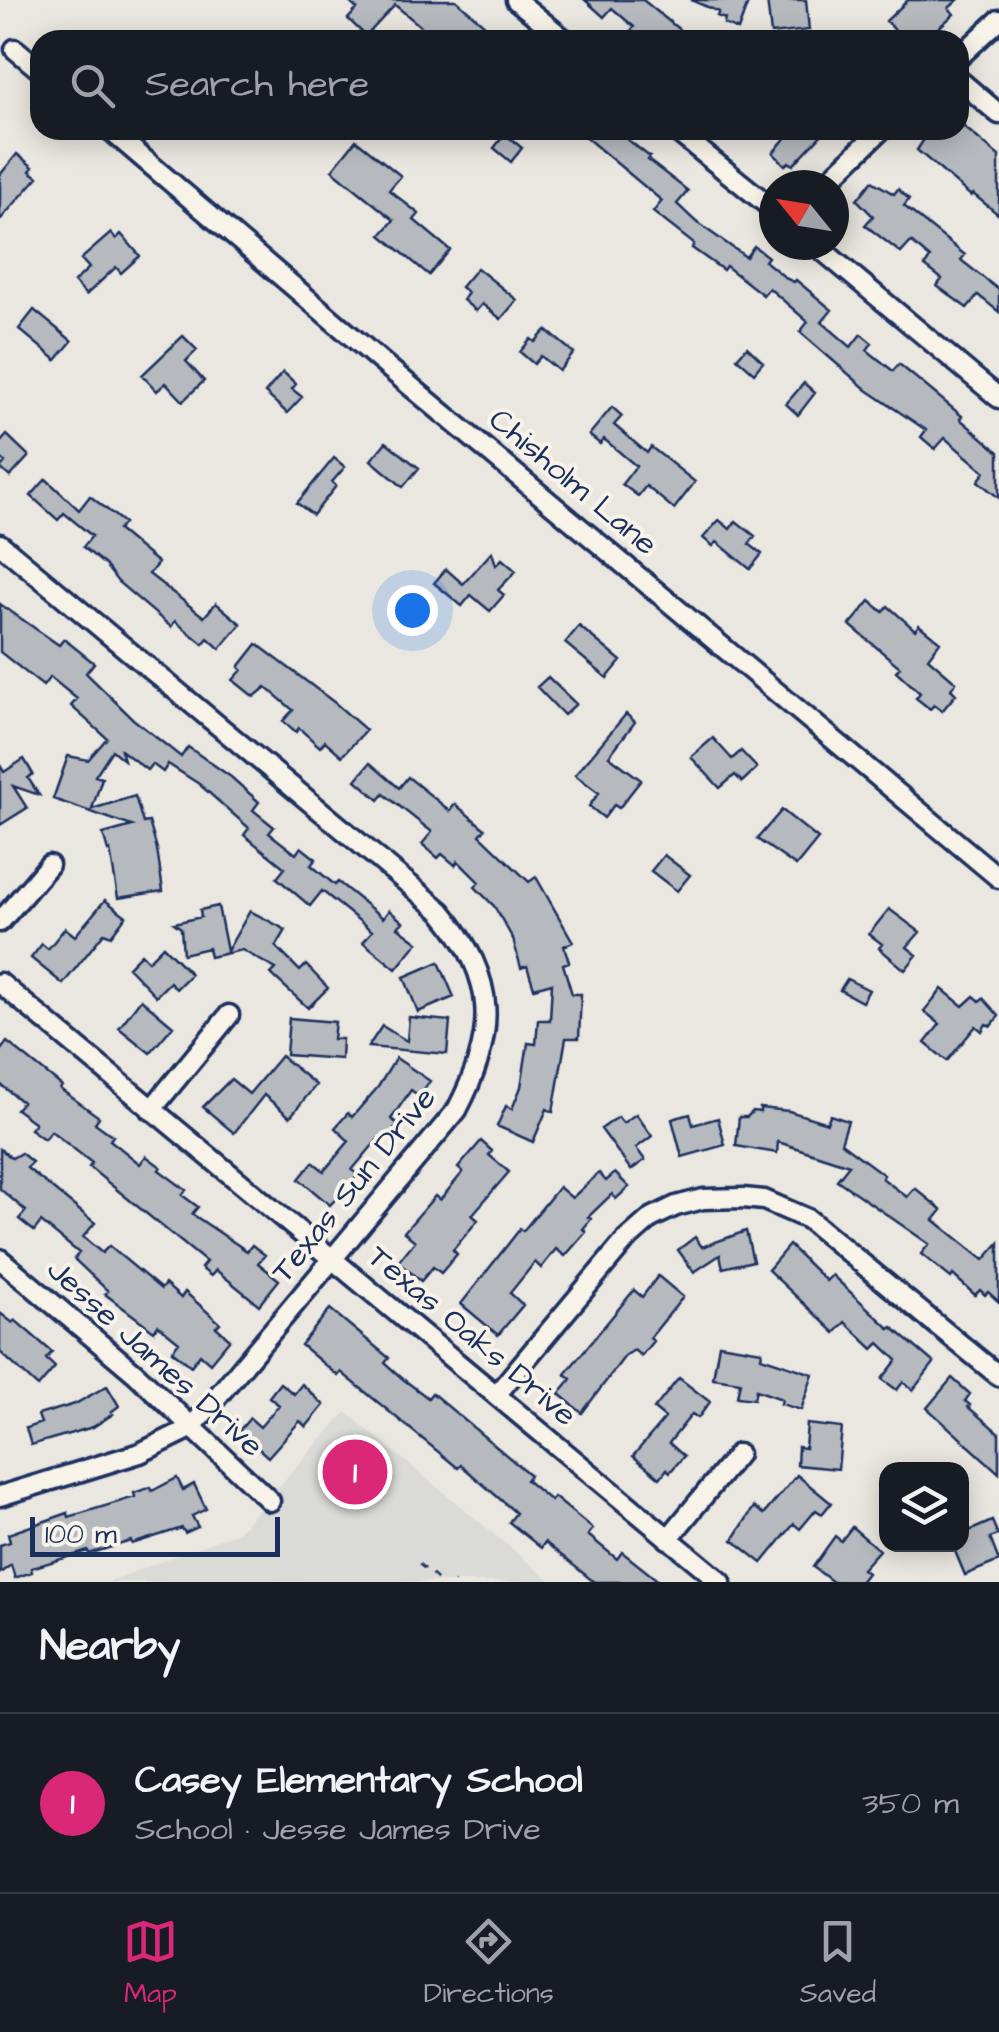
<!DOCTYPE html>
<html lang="en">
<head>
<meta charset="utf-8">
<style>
	:root { --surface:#171b24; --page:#20242c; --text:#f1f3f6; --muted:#9ea1a6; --line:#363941; --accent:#db2777 }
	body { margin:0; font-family:"Architects Daughter",sans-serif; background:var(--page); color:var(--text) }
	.controls { position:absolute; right:30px; bottom:30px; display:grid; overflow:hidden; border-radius:20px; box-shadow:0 5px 25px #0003 }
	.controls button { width:90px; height:90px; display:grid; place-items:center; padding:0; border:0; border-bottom:2px solid var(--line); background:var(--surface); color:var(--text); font:50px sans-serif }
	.compass { position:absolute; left:759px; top:170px; width:90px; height:90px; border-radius:50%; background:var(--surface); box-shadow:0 5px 25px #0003; rotate:300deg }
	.scale { position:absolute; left:30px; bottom:25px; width:250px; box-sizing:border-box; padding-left:10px; border:5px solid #1b2f5e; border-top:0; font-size:28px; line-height:35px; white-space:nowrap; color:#1b2f5e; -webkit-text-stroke:8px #f7f3e8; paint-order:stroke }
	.you { position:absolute; left:412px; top:610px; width:35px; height:35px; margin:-25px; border:8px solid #fff; border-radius:50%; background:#1a73e8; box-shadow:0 0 0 15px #1a73e833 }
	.badge { display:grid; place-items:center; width:65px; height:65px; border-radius:50%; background:var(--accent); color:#fff; font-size:32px; font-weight:700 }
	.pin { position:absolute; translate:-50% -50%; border:5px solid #fff; box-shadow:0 2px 10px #0006 }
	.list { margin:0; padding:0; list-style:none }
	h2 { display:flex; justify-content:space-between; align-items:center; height:130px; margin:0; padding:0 40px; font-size:42px }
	h2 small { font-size:32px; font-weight:400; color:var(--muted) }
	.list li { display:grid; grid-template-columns:65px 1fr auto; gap:30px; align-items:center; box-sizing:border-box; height:180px; padding:0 40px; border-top:2px solid var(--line) }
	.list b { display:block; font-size:38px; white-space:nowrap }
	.list p { margin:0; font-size:32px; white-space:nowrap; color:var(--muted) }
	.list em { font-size:32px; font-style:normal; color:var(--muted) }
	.icon { flex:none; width:55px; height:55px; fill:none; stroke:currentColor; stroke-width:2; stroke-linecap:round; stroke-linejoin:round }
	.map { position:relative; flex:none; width:999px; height:1582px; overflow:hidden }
	.search { position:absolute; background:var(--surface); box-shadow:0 5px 25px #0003; left:30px; right:30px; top:30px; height:110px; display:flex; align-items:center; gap:25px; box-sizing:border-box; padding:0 35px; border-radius:30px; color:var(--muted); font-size:38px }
	.sheet { height:310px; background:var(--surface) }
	nav { display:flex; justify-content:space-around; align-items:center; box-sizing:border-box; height:140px; border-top:2px solid var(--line); background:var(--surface); font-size:28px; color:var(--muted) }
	nav a { display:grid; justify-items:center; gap:5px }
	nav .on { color:var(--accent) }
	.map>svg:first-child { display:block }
</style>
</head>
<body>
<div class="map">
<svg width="999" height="1582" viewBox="0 0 999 1582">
	<rect width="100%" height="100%" fill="#eae7e0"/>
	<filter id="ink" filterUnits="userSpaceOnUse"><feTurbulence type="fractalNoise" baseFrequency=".01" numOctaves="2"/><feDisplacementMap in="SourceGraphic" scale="20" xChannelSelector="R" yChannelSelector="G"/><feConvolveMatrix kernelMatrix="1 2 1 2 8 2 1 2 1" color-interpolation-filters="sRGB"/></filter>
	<g filter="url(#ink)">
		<!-- built -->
		<path fill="#dadad6" d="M346,1412L552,1582H108L238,1532Z"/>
		<!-- building -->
		<path fill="#b6babf" stroke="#1b2f5e" stroke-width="2.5" d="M347,0H456L502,40H437L395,5L366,36L348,19L357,9Z
			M585,0H643L681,31L674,40H623L634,27L612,8L604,17Z
			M691,0H749L738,30L724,24L725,19L717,16L719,12Z
			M767,0H806L809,30L771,34Z
			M908,0H958L949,8L954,14L925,40H883L895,30L886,21Z
			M963,126L999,156V215L973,194L971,196L917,150L930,130H942L950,137Z
			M577,130H615L650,157L648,160L688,191L677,204L695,221L746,257L754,246L768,257L765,261L787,279L794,282L796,280L832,310L822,322L851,347L861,334L872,343L867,350L893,371L899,364L962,416L960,419L999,452V498L978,481L985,472L945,438L935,449L921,437L926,430L867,390L800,332L808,322L769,288L763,295L726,266L723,270L692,248L694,244L653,212L662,201Z
			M792,130H826L793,165L789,162L785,165L773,153Z
			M505,134L522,148L511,162L494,148Z
			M356,140L401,176L389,190L419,214L414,220L450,250L429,275L381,235L394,220L332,170Z
			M17,154L33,167L30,171L38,177L0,220V175Z
			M872,181L894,194L898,189L909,199L904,206L965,255L961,260L999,290V312L978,295L967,308L937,286L942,279L925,266L930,258L911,242L901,253L865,225L873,216L857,200Z
			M111,233L116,239L121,234L140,256L121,273L116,267L86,295L74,282L89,268L81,259Z
			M477,268L517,300L501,319L482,304L476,311L463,300L468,293L461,287Z
			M34,310L72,341L56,360L19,329Z
			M546,330L574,353L559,371L541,356L534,364L520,352L531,339L535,342Z
			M183,336L197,350L186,361L204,381L183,401L166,383L157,391L142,375Z
			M747,347L763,362L754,373L737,358Z
			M283,372L296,384L292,389L302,397L287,413L265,393Z
			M804,383L815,393L798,415L786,404Z
			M612,407L622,416L614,425L647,453L651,447L695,482L674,509L646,486L638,496L622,484L636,466L604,439L600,444L589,435Z
			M7,435L29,456L10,477L0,468L5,462L0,457V443Z
			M386,442L419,468L403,487L371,460Z
			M334,458L345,467L332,482L336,486L313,515L297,503Z
			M46,479L79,510L90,496L124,523L118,530L158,563L149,574L204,617L216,603L241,624L220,649L208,638L203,644L175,621L171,627L118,582L105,565L83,547L92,536L64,513L58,520L31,496Z
			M719,520L730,529L736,521L755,536L749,544L762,554L750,569L717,542L713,546L703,538Z
			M492,552L496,565L502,559L516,571L498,590L504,595L490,611L471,595L462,606L434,583L446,569L463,584Z
			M870,601L883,612L888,606L915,630L919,625L940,642L928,658L956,682L951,689L956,694L942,711L934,705L930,709L916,698L920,693L896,671L900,667L850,625Z
			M0,604L59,645L64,639L94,663L86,673L133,719L181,757L188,747L231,777L259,802L253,810L274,827L269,833L296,854L301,847L316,859L311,865L335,885L338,882L383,918L389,910L403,922L398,927L418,942L396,969L363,942L372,931L322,891L310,906L277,878L285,868L244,835L249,828L199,784L168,764L163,772L152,764L147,770L121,750L124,760L112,750L95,776L102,778L92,809L135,796L143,823L149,822L157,849L163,891L118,898L110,850L108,851L103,834L132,826L53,799L68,756L88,760L107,738L71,706L77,699L50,677L43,686L0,652Z
			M579,626L621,661L607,678L565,643Z
			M257,644L335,703L366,730L342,756L325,741L320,747L299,728L296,732L283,721L293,710L266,687L254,697L233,680L242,670L239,667Z
			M548,677L576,704L564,715L537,687Z
			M626,714L635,722L609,756L641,780L619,808L614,805L604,818L589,806L599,793L575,775Z
			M713,738L732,759L741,751L757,768L742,782L735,775L720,788L691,757Z
			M24,759L33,774L28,778L39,795L13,786L27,808L0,825V765L4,772Z
			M370,763L399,788L408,777L450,811L455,804L485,829L480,835L529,882L536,877L573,942L564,946L569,962L563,964L572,994H581L579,1038H566L553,1112L547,1109L533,1142L497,1126L506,1106L512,1109L521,1087L528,1043L536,1044L538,1020H550L552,983L534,988L527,966L521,968L513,939L494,906L475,887L479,882L458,861L455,865L442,854L438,858L422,844L432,832L384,794L379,800L356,780Z
			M782,810L818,839L796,866L757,839Z
			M664,855L690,875L677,891L651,871Z
			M105,900L126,916L111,936L104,933L63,984L31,958L42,944L48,949L65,928L75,936Z
			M218,906L227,951L250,911L286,930L276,947L300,971L306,965L328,988L308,1008L271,974L276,969L242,950L210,957L208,948L183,954L181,928L174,923L201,917L200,910Z
			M889,909L920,932L907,947L917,955L905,970L879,948L882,944L869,934Z
			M163,946L191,974L176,989L170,982L156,996L128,967L141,954L148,961Z
			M439,962L454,997L418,1012L404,977Z
			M847,979L869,990L862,1002L840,990Z
			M942,989L963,1006L974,996L980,1001L983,998L999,1016L991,1026L986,1024L982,1031L976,1026L947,1061L925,1043L940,1024L924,1011Z
			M141,999L173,1026L150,1053L119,1028Z
			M409,1017L450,1021L447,1054L368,1047L382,1026L407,1041Z
			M289,1018L335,1022L333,1039H342L341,1059L286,1055Z
			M7,1042L62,1086L60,1089L99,1117L95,1123L113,1136L110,1140L140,1164L146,1156L161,1167L159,1170L186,1190L182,1195L198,1207L192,1214L247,1251L252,1245L265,1255L258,1263L279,1280L259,1305L216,1270L211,1276L201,1268L206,1262L89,1167L92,1163L51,1131L44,1139L30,1129L35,1123L16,1109L22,1102L0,1084V1051Z
			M281,1056L316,1085L290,1117L264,1095L234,1133L203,1107L231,1079L249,1094Z
			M396,1058L430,1081L419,1096L411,1090L391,1119L398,1124L382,1143L378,1139L352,1170L358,1175L330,1205L299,1179L313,1162L324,1171L349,1141L335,1128L348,1113L352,1117L378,1087Z
			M760,1108L789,1111L827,1123L830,1115L848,1121L841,1143L884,1175L882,1178L907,1197L915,1188L927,1198L942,1210L934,1220L984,1260L999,1243V1302L988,1292L985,1295L980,1290L975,1295L953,1275L951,1278L921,1254L929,1244L837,1180L849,1165L778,1142L777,1153L736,1146L739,1117H747L753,1111L760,1112Z
			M636,1114L652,1136L636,1148L645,1160L631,1170L601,1129L618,1117L623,1123Z
			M690,1114L693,1125L718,1118L725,1145L682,1157L672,1119Z
			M481,1141L492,1151L489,1155L509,1172L472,1215L478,1220L453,1250L457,1254L441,1273L433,1267L421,1281L398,1262L415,1241L404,1232L435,1196L440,1200L463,1172L458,1168Z
			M0,1149L12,1158L21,1153L32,1162L27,1168L95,1223L83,1237L102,1253L109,1246L161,1289L165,1284L181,1298L185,1292L220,1323L216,1327L230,1339L210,1363L200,1354L191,1366L172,1351L179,1342L158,1325L154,1331L105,1294L108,1291L74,1259L79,1253L41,1222L34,1231L19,1219L26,1211L0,1189Z
			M599,1173L606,1181L615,1173L629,1187L616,1199L612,1194L588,1217L591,1219L583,1229L586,1232L565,1256L556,1249L541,1268L535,1262L510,1293L523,1305L498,1335L461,1304L520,1229L523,1231L559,1187L572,1198Z
			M746,1231L753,1261L723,1268L720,1255L694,1272L678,1250L695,1237L702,1247Z
			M789,1245L826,1281L832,1275L890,1329L892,1327L934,1363L913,1390L903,1382L897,1390L882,1379L897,1360L879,1343L873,1349L845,1322L835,1333L768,1270Z
			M658,1276L683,1297L650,1338L653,1341L641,1356L634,1350L625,1356L582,1413L559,1394L571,1379L565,1374L634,1290L642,1297Z
			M330,1309L389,1358L385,1363L403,1379L428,1398L432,1393L530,1475L526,1480L551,1501L554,1497L593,1529L588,1535L617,1559L622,1552L660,1582H594L545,1542L541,1548L509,1522L516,1513L461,1465L458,1468L341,1372L338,1376L301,1345Z
			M0,1313L13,1323L15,1320L52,1352L46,1359L55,1367L38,1387L0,1352Z
			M719,1344L762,1351L761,1357L813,1374L801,1410L781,1404L782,1399L756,1390L754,1399L737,1397L740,1382L713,1378Z
			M679,1378L710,1402L698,1418L692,1414L669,1443L684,1456L670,1472L667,1469L660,1478L633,1456L665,1418L654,1409Z
			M952,1378L970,1394L965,1401L970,1405L968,1407L999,1433V1473L927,1408Z
			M280,1383L294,1394L302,1384L324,1405L306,1427L300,1421L268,1457L239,1431L250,1418L260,1427L279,1405L269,1397Z
			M107,1386L119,1406L111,1412L113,1414L93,1427L31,1445L26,1428L41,1423L38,1415L75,1404Z
			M807,1424L842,1428L838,1469L797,1465L798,1447L805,1448Z
			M797,1475L831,1503L822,1514L816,1510L800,1529L794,1524L762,1563L733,1540L754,1507L764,1514Z
			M177,1478L183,1490L194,1484L206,1509L192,1516L198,1527L185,1533L182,1528L132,1544L131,1541L89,1554L88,1551L31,1568L32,1572L15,1578L11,1565L0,1573V1545L10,1542L8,1534L68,1513L69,1517L135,1497L134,1493L151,1487L152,1491Z
			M992,1521L998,1535L990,1538L999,1561L965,1575L952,1544H962V1534Z
			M852,1527L879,1550L862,1569L867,1573L860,1582H833L813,1567L835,1536L841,1541Z"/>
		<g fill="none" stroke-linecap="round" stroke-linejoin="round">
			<!-- minor casing -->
			<g stroke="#1b2f5e" stroke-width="25">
				<path id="minor" d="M516,0L565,40
					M15,49L40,70
					M959,57L999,20
					M959,80L999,114
					M110,130L384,364L999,878
					M675,130L774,210
					M824,185L881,130
					M816,245L999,398
					M0,544L441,911C498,979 497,1034 457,1110L191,1428L140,1453L0,1496
					M0,922L49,865
					M0,983L721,1582
					M151,1110L229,1015
					M0,1259L136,1374L270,1501
					M496,1395L625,1241L651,1218L676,1206L703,1199L743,1198L764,1200L808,1219L999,1376
					M668,1539L738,1454"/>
			</g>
			<!-- path -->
			<path stroke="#1b2f5e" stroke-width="2.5" stroke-dasharray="8 8" stroke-linecap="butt" d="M419,1564L441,1582
				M455,1582V1581"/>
			<!-- minor -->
			<use href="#minor" stroke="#f7f3e8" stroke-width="18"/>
		</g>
	</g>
	<g text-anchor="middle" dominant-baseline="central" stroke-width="8" stroke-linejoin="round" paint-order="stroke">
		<!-- street labels -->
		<g font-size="32" fill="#1b2f5e" stroke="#f7f3e8">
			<text transform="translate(573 482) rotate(40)">Chisholm Lane</text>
			<text transform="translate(354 1185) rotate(-51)">Texas Sun Drive</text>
			<text transform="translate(472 1336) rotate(40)">Texas Oaks Drive</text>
			<text transform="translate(155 1358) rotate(42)">Jesse James Drive</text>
		</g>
	</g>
</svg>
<div class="controls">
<button><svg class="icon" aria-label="layers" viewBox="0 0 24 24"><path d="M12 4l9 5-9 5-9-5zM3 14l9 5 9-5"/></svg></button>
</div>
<svg class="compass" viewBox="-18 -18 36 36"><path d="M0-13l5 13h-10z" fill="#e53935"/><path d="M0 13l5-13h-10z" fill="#9ea1a6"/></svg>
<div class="scale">100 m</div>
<div class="you"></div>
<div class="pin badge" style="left:355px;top:1472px">1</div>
<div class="search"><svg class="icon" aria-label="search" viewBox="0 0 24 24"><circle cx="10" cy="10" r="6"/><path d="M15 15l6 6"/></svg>Search here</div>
</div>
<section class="sheet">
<h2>Nearby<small></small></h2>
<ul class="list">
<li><span class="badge">1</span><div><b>Casey Elementary School</b><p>School · Jesse James Drive</p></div><em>350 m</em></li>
</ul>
</section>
<nav>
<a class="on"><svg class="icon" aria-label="map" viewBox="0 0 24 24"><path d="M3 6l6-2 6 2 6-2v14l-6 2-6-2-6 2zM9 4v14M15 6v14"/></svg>Map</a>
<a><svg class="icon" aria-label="directions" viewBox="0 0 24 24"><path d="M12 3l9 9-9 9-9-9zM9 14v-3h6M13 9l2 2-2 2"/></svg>Directions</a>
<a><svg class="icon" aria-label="saved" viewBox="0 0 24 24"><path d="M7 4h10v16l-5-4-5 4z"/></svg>Saved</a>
</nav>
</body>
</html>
